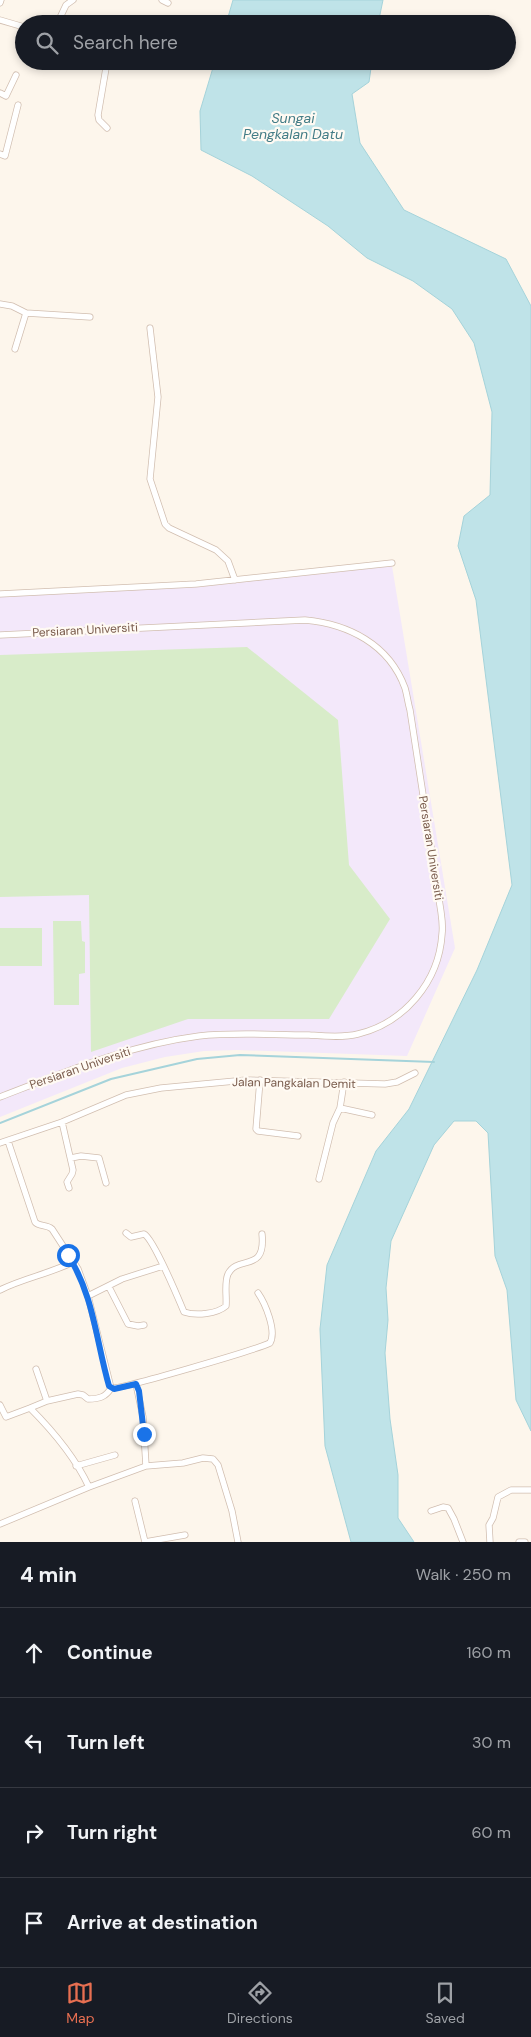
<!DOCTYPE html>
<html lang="en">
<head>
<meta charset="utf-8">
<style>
	:root { --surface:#171b24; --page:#242831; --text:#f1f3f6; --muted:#9ea1a6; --line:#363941; --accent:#e76f51 }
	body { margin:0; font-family:"DM Sans",sans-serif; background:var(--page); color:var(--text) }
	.stop { position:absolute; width:15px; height:15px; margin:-11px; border:4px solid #1a73e8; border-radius:50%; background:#fff }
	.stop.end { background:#1a73e8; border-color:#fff; box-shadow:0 1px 5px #0008 }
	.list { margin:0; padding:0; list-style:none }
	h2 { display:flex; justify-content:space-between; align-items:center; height:65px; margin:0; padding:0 20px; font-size:21px }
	h2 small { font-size:16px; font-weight:400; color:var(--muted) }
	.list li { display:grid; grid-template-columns:32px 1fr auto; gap:15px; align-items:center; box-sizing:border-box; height:90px; padding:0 20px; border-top:1px solid var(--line) }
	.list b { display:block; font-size:19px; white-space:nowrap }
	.list em { font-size:16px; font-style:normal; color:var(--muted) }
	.icon { flex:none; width:28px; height:28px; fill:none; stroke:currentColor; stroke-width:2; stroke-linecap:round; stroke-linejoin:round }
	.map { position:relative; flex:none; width:531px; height:1542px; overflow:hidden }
	.search { position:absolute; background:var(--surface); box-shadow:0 2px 8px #0003; left:15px; right:15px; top:15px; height:55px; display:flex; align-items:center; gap:12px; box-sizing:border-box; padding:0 18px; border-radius:28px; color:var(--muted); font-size:19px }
	.sheet { height:425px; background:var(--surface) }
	nav { display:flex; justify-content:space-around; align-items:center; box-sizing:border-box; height:70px; border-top:1px solid var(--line); background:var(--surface); font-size:14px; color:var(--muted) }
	nav a { display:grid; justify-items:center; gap:2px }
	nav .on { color:var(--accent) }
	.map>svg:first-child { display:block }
</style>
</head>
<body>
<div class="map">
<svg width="531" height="1542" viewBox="0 0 531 1542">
	<rect width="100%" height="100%" fill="#fdf6ec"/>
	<!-- education -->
	<path fill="#f3e8fa" d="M392,566L455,948L407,1056L237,1050L204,1051L165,1057L122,1068L0,1117V597L206,586Z"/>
	<!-- green -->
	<path fill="#d8ecc9" d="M247,647L338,720L349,865L390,919L329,1019H188L91,1052L89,895L0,897V655Z
		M53,921H81L82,941L85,942V973L79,974V1005H54Z
		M0,928H42V966H0Z"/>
	<!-- water -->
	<path fill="#bfe3e8" stroke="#a5d3da" d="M233,0H383L378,24H226Z
		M215,61H372L369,82L352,94L360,143L404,210L506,259L531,306V1431L516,1400L507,1290L495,1256L488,1133L476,1121H454L434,1145L391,1241L386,1288L388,1320L385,1353L390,1419L398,1475V1518L414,1542H351L325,1446L320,1329L327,1265L376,1151L409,1109L477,970L512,885L476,600L458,546L464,516L490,495L492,412L474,343L452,309L413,281L367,258L328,226L252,176L201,150L200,111Z"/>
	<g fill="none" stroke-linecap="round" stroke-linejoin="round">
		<!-- stream -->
		<path stroke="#a5d3da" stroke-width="2" d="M0,1123L111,1079L197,1059L240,1055L434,1062"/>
		<!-- street casing -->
		<g stroke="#d1beb0" stroke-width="7">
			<path id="street" d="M162,0L168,3
				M0,3L1,0
				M0,20L24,27
				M57,24L66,5L73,0
				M105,61L106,68L98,115L99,120L107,128
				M0,93L6,96L16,75
				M0,154L5,156L18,105
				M0,304L12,306L26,313L90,317
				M150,328L158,397L150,479L165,524L169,528L216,550L228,561L235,580
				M15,349L26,313
				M0,594L196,584L392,563
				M0,635L305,620C348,624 389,644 405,688C407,695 408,703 410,710L441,912C442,919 443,927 442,934C439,982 404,1023 358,1034C343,1038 324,1036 309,1035C272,1035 235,1032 199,1036C129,1045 65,1072 0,1097
				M260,1080L256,1129L258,1131L298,1136
				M340,1108L372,1115
				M62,1122L73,1170L72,1174L67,1182L69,1188
				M8,1141L35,1222C39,1227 46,1224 52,1229L78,1269L88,1296L111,1388
				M0,1143L62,1122L126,1095L161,1088L246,1080L385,1084L397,1082L415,1073
				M71,1158L81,1156L99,1158L106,1183
				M319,1179L333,1123L340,1108L344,1082
				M126,1233L131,1237L144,1234C153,1238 179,1300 184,1312C196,1316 217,1314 226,1306C227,1296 224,1283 228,1274C238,1254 266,1274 262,1234
				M109,1287L128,1324L138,1326L144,1325
				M0,1290C24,1278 49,1274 73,1262
				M88,1296L122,1279L163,1266
				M36,1369L47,1401
				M111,1388C119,1390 255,1350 270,1343C277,1331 265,1303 258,1293
				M0,1405L6,1417L30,1408C52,1430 75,1457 89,1487
				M30,1408L47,1401L78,1394L83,1395L88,1399C99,1399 106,1397 111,1388
				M76,1466L115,1455
				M146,1466L183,1463L203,1458L213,1459L218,1465L232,1511L238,1542
				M135,1501L145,1542
				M431,1511L443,1507L448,1508L454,1519L463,1542
				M0,1524L89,1487L146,1466L143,1417L136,1384
				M145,1542L185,1535
				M490,1542L489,1525L493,1518L498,1497L511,1490H531
				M519,1542H525"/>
		</g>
		<!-- street -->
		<use href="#street" stroke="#fff" stroke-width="5.5"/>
	</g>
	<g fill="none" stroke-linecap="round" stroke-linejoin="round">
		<!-- route -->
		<path stroke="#1a73e8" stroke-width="6" d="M68,1255C94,1296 96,1341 109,1386L114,1389L136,1384L139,1391L144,1434"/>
	</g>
	<g text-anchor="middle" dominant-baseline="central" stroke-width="4.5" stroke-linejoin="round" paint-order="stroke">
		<!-- street labels -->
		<g font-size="12" fill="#7a5c4d" stroke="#fffaf3">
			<text transform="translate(85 630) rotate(-3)">Persiaran Universiti</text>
			<text transform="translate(431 848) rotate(81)">Persiaran Universiti</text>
			<text transform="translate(80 1068) rotate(-19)">Persiaran Universiti</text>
			<text transform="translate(294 1083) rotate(1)">Jalan Pangkalan Demit</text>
		</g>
		<!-- water labels -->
		<g font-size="14" font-style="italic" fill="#437c86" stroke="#fffaf3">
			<text x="293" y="118">Sungai<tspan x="293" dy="16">Pengkalan Datu</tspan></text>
		</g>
	</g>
</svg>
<div class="stop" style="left:68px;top:1255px"></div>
<div class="stop end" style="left:144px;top:1434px"></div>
<div class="search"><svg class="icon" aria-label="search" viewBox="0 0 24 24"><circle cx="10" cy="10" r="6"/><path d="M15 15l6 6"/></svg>Search here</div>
</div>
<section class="sheet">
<h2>4 min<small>Walk · 250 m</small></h2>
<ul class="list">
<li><svg class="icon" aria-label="ahead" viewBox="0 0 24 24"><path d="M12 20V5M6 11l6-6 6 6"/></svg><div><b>Continue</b></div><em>160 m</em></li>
<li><svg class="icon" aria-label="left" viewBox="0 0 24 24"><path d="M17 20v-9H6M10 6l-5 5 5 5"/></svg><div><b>Turn left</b></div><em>30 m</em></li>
<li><svg class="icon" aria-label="right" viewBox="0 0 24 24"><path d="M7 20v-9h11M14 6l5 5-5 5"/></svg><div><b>Turn right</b></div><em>60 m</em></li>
<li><svg class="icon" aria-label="arrive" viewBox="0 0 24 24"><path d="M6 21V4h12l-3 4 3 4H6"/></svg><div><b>Arrive at destination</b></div></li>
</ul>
</section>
<nav>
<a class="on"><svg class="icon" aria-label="map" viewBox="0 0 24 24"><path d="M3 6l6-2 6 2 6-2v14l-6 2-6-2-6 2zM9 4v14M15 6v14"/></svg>Map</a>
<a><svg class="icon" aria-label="directions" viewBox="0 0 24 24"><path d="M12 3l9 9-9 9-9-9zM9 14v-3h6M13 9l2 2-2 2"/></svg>Directions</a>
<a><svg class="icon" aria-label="saved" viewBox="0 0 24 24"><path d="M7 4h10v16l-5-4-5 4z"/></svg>Saved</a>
</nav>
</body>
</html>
